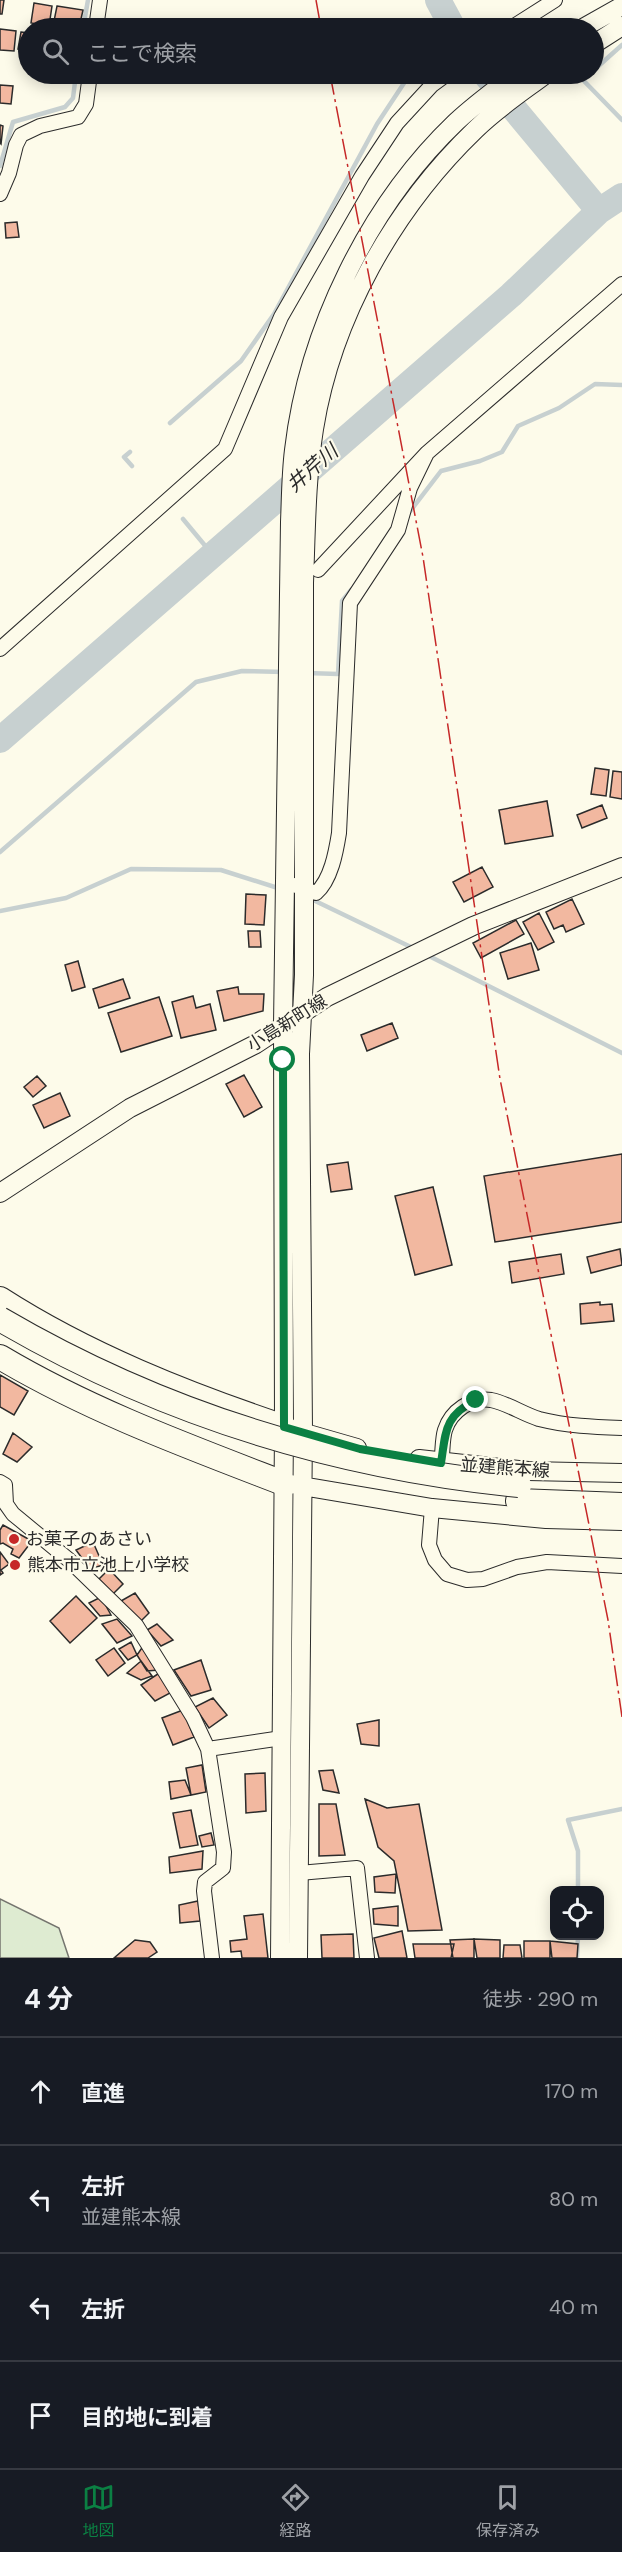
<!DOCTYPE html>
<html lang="ja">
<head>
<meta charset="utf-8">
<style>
	:root { --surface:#171b24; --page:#242831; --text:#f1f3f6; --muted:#9ea1a6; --line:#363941; --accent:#0b8043 }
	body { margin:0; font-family:"DM Sans","Noto Sans JP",sans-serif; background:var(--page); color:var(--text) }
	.controls { position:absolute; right:18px; bottom:18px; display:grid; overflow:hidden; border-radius:12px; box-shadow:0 3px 15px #0003 }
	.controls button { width:54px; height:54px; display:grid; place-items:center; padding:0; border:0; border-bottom:2px solid var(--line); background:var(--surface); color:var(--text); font:30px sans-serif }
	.stop { position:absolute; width:18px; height:18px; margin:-14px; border:4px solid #0b8043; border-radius:50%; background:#fff }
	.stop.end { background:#0b8043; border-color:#fff; box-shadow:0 2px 6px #0008 }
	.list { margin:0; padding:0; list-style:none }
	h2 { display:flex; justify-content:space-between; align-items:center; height:78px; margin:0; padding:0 24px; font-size:26px }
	h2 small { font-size:20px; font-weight:400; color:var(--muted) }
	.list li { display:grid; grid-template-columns:39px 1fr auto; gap:18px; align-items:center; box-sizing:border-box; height:108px; padding:0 24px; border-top:2px solid var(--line) }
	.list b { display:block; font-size:22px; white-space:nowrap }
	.list p { margin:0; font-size:20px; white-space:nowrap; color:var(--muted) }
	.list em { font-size:20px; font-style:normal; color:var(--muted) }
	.icon { flex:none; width:33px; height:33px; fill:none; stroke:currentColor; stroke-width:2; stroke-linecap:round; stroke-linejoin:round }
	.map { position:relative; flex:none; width:622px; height:1958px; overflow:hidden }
	.search { position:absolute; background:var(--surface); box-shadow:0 3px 15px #0003; left:18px; right:18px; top:18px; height:66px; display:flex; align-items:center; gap:15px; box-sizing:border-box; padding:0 21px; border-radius:33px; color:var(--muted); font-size:22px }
	.sheet { height:510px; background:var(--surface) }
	nav { display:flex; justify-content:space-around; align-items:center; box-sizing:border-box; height:84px; border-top:2px solid var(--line); background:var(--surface); font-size:16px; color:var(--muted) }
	nav a { display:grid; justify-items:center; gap:3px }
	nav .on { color:var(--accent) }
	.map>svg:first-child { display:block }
</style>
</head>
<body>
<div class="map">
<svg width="622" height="1958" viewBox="0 0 622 1958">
	<rect width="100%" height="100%" fill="#fdfbea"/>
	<!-- green -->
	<path fill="#deebd1" stroke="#74746e" stroke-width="1.5" d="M0,1899L59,1928L69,1958H0Z"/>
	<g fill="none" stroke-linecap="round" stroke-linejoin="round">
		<!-- stream -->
		<path stroke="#c7d0d0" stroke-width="4.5" d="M83,28L88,0
			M594,70L622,45
			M590,74L583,80L622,120
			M0,166L13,122L65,107L73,98L76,74
			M170,423L241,361L274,314L377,124L410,74
			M130,452L124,457L132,466
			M408,514L441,471L480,461L502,452L518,426L559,408L595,384L622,385
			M183,519L212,554
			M307,673L338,674L342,601L351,590
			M0,852L196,682L242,671L284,672
			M309,898L415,949
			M0,911L66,898L131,869L221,870L281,889
			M425,954L622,1053
			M578,1890V1851L568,1820L622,1809
			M577,1958L578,1936"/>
		<!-- river -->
		<path stroke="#c7d0d0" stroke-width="26" d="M438,0L453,28
			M485,74L599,211
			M0,740L511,295L599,211L622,196"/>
	</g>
	<!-- building -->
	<path fill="#f2b8a0" stroke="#2b2b2b" stroke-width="1.5" d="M0,0H4L2,14H0Z
		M34,3L52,6L49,26L31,23Z
		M57,6L83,10L79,28L53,26Z
		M0,29L16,31L14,51L0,50Z
		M21,32L28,33V50L18,49Z
		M0,85L13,86L11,104L0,103Z
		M0,125L3,126L1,144L0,143Z
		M17,222L19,237L6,238L5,223Z
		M595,768L609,770L606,796L591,794Z
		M613,771L622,772V799L610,797Z
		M547,801L553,836L505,844L499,810Z
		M602,805L607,818L582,828L577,815Z
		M482,867L493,887L464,902L453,882Z
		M246,894L266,895L264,925L245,924Z
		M572,899L584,924L566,932L563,925L554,929L546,912Z
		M539,913L554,942L538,950L523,922Z
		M516,920L524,934L481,958L473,943Z
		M248,931H260L261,947H249Z
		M531,943L539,970L508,979L500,953Z
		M78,961L85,987L72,991L65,965Z
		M123,979L130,998L99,1008L93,989Z
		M238,987L239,994H264L263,1011L224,1021L217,991Z
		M193,996L196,1008L210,1004L216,1030L181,1038L172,1002Z
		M159,997L172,1036L121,1052L108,1013Z
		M392,1023L398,1038L367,1051L361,1035Z
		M244,1075L262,1107L244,1117L226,1084Z
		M37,1076L46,1086L33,1097L24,1087Z
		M60,1093L70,1116L44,1128L33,1105Z
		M622,1154V1222L495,1242L484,1176Z
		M348,1162L352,1189L331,1192L327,1165Z
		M433,1187L452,1265L415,1275L395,1196Z
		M620,1249L622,1265L591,1273L587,1257Z
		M561,1254L564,1274L512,1283L509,1262Z
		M600,1302V1305L612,1304L614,1321L581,1324L580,1304Z
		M0,1375L28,1391L14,1415L0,1407Z
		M13,1433L32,1447L17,1462L3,1454Z
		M3,1525L32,1541L19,1558L11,1554L13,1549L3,1543L0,1544V1530Z
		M93,1542L103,1565L90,1569L76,1550Z
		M0,1552L9,1564L1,1570L3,1573L0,1575Z
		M109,1569L123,1584L113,1594L99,1579Z
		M135,1593L149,1613L140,1622L121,1601Z
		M76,1596L97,1618L70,1643L50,1621Z
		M101,1597L111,1615L100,1616L89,1603Z
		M117,1619L132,1636L117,1643L102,1624Z
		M157,1624L173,1640L161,1646L147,1630Z
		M131,1642L137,1655L128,1660L119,1649Z
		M146,1642L158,1670L147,1671L137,1655Z
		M114,1648L125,1663L108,1676L96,1660Z
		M201,1660L211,1690L191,1696L174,1670Z
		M141,1661L152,1676L141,1680L127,1673Z
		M164,1670L172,1692L155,1701L141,1685Z
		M213,1698L227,1715L209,1728L195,1707Z
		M183,1710L194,1737L173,1745L162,1718Z
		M379,1720V1746L361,1744L357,1724Z
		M202,1765L206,1792L191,1795L186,1768Z
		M333,1770L339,1793L323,1790L319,1771Z
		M265,1773L266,1811L246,1813L245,1774Z
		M185,1780L191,1795L171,1799L169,1782Z
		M365,1799L387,1808L419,1804L442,1930L408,1931L394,1861L378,1847Z
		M319,1804H336L345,1855L319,1856Z
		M191,1810L198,1845L180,1848L173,1813Z
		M211,1833L214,1845L202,1847L199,1836Z
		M203,1851L202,1869L170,1873L169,1857Z
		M396,1874L395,1893L375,1892L374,1877Z
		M198,1901L200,1921L180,1923L179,1905Z
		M398,1906V1926L374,1924L373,1909Z
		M263,1914L268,1958H242L241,1951L231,1952L230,1941L247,1939L244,1916Z
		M402,1931L407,1958H379L374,1938Z
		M353,1934L354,1958H322L321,1935Z
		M474,1939V1958H453L450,1940Z
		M474,1939L500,1940V1958H477Z
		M135,1940L150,1942L157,1952L148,1958H114Z
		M524,1941H550V1958H524Z
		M550,1941L578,1944L577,1958H552Z
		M413,1944H454L451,1958H415Z
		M504,1945H520L522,1958H503Z"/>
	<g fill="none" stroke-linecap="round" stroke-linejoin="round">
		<!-- street casing -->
		<g stroke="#2b2b2b" stroke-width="16">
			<path id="street" d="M96,28L100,0
				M511,28L555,0
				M0,194L9,173L16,145L21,135L40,126L78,117L86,104L90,74
				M318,570L427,453L622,284
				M0,649L225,449L281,317L362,176L397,123L432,85L447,74
				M285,882L316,893C331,880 336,852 339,833L350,603L398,530L410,488L427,453
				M441,1463C443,1452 442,1440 445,1430C451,1411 471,1397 491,1400C507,1403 523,1414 539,1419C567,1426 594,1427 622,1428
				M0,1482L5,1485L6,1504L13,1514L69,1560L136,1625L164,1670L193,1717L208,1749L224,1852L223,1868L205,1882L204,1891L212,1958
				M432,1508L429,1545L435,1560L447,1574L467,1580L483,1579L517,1567L547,1562L622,1566
				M208,1749L282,1738
				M299,1873L357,1868L367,1958"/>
		</g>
		<!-- secondary casing -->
		<g stroke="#2b2b2b" stroke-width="20">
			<path id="secondary" d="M583,28L622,6
				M594,44L622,26
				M0,1193L130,1108L256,1044L327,997L473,926L622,867
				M291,1429L357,1448
				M419,1459L528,1471L622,1473
				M290,1484L432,1508L546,1519L622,1521
				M280,1958L284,1427L283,1025L290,522C291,498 291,474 294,450C308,330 369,205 456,122C475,104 496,89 516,74
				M298,1958L303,1431L300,1054L304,975V583C306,532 306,480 314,429C332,317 394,208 475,130C496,109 522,92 546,74"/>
		</g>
		<!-- highway casing -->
		<g stroke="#2b2b2b" stroke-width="26">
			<path id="highway" d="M0,1299C87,1355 186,1394 284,1427
				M0,1357C89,1410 187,1446 283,1483
				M518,1501L622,1505"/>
		</g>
		<!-- street -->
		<use href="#street" stroke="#fdfbea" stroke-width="14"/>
		<!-- secondary -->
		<use href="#secondary" stroke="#fdfbea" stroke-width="18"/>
		<!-- highway -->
		<use href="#highway" stroke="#fdfbea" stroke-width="24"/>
		<!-- highway-bridge casing -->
		<g stroke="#2b2b2b" stroke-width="26" stroke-linecap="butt">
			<path id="highway-bridge" d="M0,1319C159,1412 335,1467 519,1485"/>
		</g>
		<!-- highway-bridge -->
		<use href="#highway-bridge" stroke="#fdfbea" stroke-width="24"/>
		<!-- power -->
		<path stroke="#c62828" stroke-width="1.5" stroke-dasharray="21 4.5 3 4.5" stroke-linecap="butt" d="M316,0L321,28
			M330,74L423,557L500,1079L608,1620L622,1717"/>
	</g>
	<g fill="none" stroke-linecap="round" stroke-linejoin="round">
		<!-- route -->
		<path stroke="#0b8043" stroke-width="8" d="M283,1060L284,1427L360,1449L441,1463C446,1431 444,1416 476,1400"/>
	</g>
	<!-- markers -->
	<g fill="#c62828" stroke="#fdfbea" stroke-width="2">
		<circle cx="14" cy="1539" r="6"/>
		<circle cx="15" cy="1565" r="6"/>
	</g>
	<g text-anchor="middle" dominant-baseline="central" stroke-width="4.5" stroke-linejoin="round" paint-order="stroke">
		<!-- street labels -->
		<g font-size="18" fill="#2b2b2b" stroke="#fdfbea">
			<text transform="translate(287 1023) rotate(-32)">小島新町線</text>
			<text transform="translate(505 1468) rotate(4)">並建熊本線</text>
		</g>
		<!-- poi labels -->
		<g font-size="18" fill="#2b2b2b" stroke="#fdfbea" text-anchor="start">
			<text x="26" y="1539">お菓子のあさい</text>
			<text x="27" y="1565">熊本市立池上小学校</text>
		</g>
		<!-- water labels -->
		<g font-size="20" font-style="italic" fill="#2b2b2b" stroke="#fdfbea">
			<text transform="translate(312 468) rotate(-41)">井芹川</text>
		</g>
	</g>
</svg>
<div class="controls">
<button><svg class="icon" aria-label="locate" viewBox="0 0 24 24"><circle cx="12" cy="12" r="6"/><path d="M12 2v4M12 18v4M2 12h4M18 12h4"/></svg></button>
</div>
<div class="stop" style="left:283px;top:1060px"></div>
<div class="stop end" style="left:476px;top:1400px"></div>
<div class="search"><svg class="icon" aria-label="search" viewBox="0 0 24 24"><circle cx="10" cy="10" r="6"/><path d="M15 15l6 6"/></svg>ここで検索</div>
</div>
<section class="sheet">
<h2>4 分<small>徒歩 · 290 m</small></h2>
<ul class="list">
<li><svg class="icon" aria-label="ahead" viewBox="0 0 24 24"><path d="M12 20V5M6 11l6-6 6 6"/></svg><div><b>直進</b></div><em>170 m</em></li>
<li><svg class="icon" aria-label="left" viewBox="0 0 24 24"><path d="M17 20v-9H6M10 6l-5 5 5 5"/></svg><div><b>左折</b><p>並建熊本線</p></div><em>80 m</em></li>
<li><svg class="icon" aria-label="left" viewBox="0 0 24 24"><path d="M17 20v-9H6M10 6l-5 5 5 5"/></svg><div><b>左折</b></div><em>40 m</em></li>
<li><svg class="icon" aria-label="arrive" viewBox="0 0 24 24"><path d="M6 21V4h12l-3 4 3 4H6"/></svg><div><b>目的地に到着</b></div></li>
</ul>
</section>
<nav>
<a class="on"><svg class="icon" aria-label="map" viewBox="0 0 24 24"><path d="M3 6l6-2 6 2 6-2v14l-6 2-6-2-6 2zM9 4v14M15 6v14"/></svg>地図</a>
<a><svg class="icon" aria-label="directions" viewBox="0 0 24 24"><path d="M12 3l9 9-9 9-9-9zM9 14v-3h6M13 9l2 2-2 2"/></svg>経路</a>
<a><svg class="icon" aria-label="saved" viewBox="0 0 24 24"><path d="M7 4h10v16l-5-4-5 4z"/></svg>保存済み</a>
</nav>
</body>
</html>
